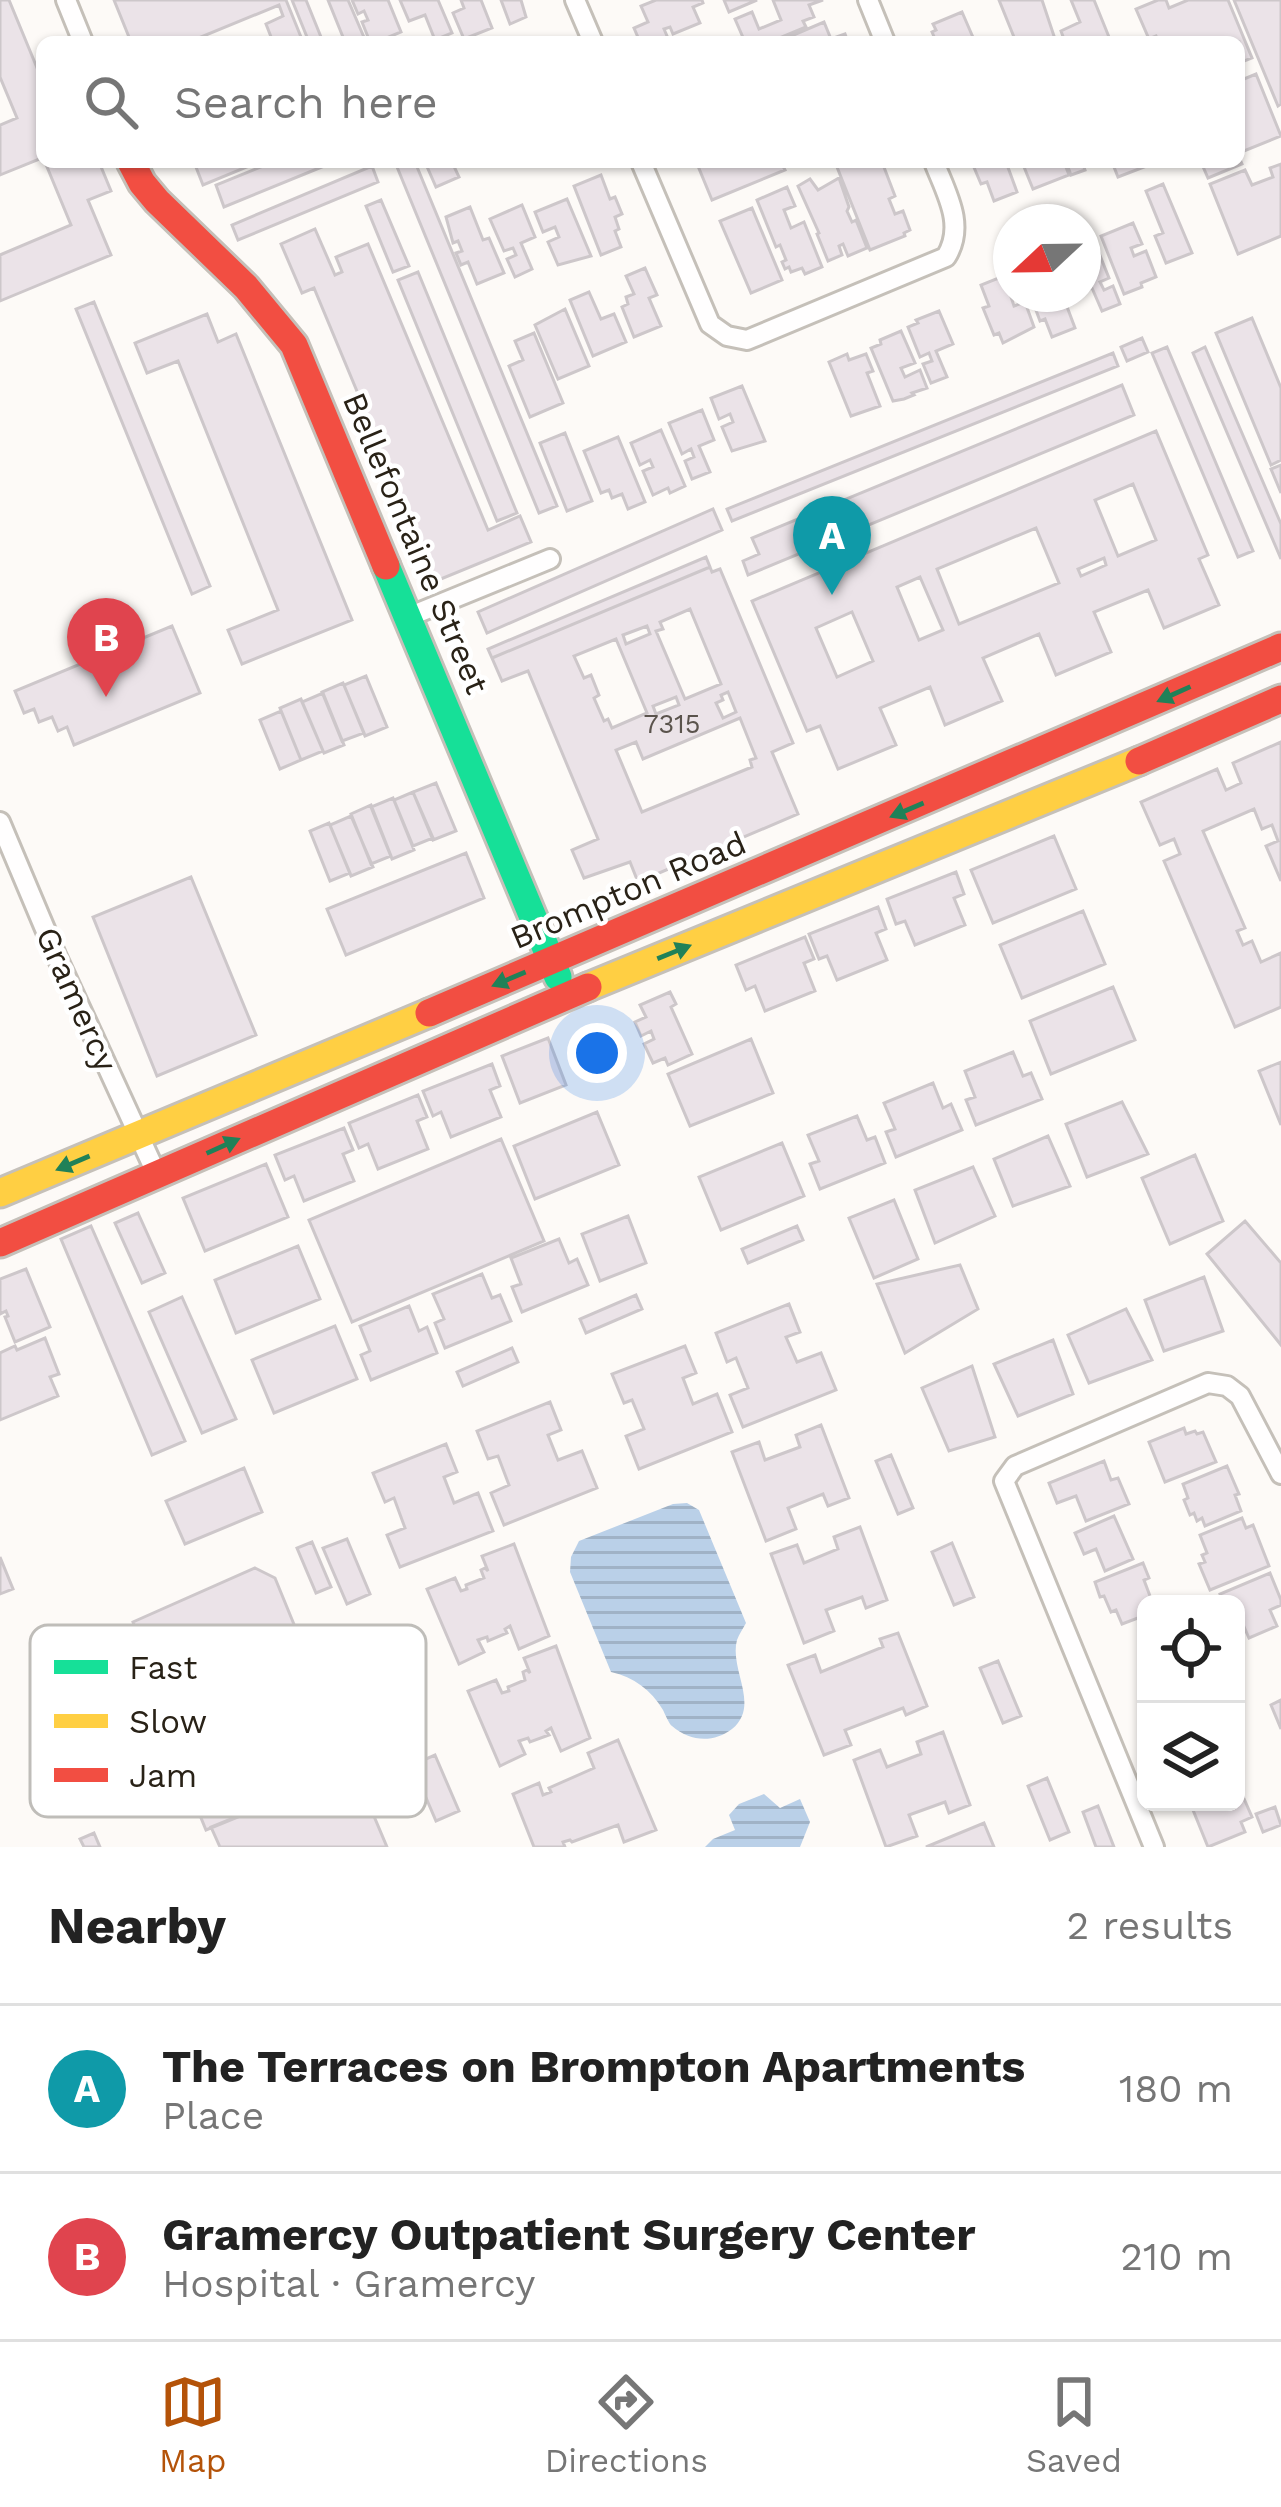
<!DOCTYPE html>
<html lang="en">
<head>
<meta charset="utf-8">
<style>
	:root { --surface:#fff; --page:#f6f6f6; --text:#222; --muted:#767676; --line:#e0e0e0; --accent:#b45309 }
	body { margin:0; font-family:"Work Sans",sans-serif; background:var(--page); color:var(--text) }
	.controls { position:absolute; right:36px; bottom:36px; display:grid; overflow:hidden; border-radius:18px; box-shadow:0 3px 9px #0004 }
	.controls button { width:108px; height:108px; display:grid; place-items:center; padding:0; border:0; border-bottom:3px solid var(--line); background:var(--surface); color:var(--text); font:60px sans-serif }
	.compass { position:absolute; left:993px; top:204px; width:108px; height:108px; border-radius:50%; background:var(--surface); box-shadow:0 3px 9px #0004; rotate:248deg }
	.you { position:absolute; left:597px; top:1053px; width:42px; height:42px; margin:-30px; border:9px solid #fff; border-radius:50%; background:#1a73e8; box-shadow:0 0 0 18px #1a73e833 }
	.badge { display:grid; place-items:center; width:78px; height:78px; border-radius:50%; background:var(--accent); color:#fff; font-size:39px; font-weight:700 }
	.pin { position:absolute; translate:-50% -99px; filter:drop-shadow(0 3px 6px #0008) }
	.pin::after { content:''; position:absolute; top:63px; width:42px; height:36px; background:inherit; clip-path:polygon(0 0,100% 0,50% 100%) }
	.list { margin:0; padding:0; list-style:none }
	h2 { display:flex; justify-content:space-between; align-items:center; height:156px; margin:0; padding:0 48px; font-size:51px }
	h2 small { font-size:39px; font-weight:400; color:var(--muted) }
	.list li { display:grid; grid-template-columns:78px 1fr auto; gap:36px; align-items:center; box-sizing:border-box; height:168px; padding:0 48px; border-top:3px solid var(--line) }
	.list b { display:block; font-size:45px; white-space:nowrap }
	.list p { margin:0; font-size:39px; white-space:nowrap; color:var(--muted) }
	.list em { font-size:39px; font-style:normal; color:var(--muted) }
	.icon { flex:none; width:66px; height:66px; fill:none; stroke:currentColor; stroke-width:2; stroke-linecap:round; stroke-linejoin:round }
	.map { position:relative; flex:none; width:1281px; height:1847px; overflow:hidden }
	.search { position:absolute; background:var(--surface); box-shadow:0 3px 9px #0004; left:36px; right:36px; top:36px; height:132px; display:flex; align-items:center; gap:30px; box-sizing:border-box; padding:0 42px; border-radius:18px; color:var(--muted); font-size:45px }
	.sheet { height:492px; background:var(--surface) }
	nav { display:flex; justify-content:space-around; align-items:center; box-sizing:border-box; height:168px; border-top:3px solid var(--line); background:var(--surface); font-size:33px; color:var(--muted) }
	nav a { display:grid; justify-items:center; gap:6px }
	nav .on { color:var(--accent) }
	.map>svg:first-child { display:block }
</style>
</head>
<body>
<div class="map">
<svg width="1281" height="1847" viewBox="0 0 1281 1847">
	<defs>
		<pattern id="water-rules" width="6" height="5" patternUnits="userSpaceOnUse" patternTransform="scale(3)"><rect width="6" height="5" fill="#bad0e8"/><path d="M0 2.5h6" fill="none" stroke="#a0b2c6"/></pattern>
	</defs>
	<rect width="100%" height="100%" fill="#fdfaf7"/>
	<!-- water -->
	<path fill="url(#water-rules)" d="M687,1503L699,1510L746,1623C743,1629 739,1634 737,1640C729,1670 761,1705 732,1729C714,1743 690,1742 672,1726C669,1724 665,1714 663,1710C651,1690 634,1677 611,1672L570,1572L571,1557L579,1541L673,1504Z
		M764,1794L780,1808L800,1799L810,1822L800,1847H705L713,1839L735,1830L729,1815L739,1804Z"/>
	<!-- building -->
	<path fill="#ebe3e8" stroke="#cdc7ca" stroke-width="3" fill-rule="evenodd" d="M0,0H9L42,80V158L0,175V125L17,118L0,77Z
		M114,0H286L303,42H273L266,24L283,16L279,5L189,42H131Z
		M292,0H306L323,42H309Z
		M328,0H348L366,42H345Z
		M352,0H388L401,32L377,42H370L362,22L368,20L364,11L358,14Z
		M400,0H438L452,33L435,40L425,15L409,21Z
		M461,0H481L492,28L464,39L453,13L464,8Z
		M501,0H521L526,17L510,24Z
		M656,0H702L703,3L693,7L700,23L673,34L670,27L664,29L667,36L654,42H640L634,28L648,22L641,6Z
		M724,0H757L729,12Z
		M773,0H823L809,5L814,17L803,21L806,27L770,42H745L735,19L752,12L759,29L781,20Z
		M999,0H1042L1056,42H1016Z
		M1071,0H1094L1111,42H1065L1061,31L1080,22Z
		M1158,0H1166L1169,8L1188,0H1228L1252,58L1239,63V42H1159L1156,36L1149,39L1136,9Z
		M1234,0H1281V104L1278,106Z
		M962,12L975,42H927L935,39L932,32L936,30L933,24Z
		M824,22L831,39L845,34L848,42H777Z
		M1256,74L1281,136L1239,153V81Z
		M1239,157L1242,164L1208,178L1201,162H1239Z
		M45,162H76L77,165L99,162L111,191L88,200L111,255L0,301V255L71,225Z
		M194,162H259L203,185Z
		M273,162H334L224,207L216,185Z
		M395,162H415L557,506L539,513Z
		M425,162H452L459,177L436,187Z
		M708,162H781L785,170L712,200L698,166Z
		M835,162H882L895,196L889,199L895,214L903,211L910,230L904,233L905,236L870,250Z
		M980,162H1006L1017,192L994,201L987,182L981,184L973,165Z
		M1022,162H1064L1069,175L1033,189Z
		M1066,162H1082L1085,170L1071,175Z
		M1112,162H1151L1152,164L1118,177Z
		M1281,164V236L1238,254L1210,184L1245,170L1252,185L1273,177L1270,168Z
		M372,166L378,182L238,240L232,225Z
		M601,175L610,199L615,197L622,214L615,217L619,229L615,231L621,247L601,255L574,186Z
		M839,178L849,207L847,211L852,222L856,220L867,248L848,256L843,244L839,246L842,255L828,261L817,234L819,233L798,186L810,179L818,190Z
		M1163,184L1192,253L1166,263L1155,236L1163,233L1146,191Z
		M787,187L795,206L784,210L791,228L804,222L822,267L805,274L802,268L791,272L789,267L785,269L782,262L786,260L780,245L776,247L757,200Z
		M567,199L591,256L558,265L548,242L559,237L555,227L543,232L535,212Z
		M381,200L409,266L393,272L366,206Z
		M522,205L535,237L521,243L532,269L515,277L507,259L516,255L513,248L504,251L490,219Z
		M470,207L483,240L489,238L504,273L477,284L468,262L461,265L456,253L462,251L458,241L453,243L446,217Z
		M752,208L782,280L751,293L720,221Z
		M1133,223L1142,244L1131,248L1134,256L1146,251L1156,277L1141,283L1142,287L1124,294L1101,236Z
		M315,229L335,275L342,272L336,257L368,244L488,530L520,516L531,542L436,581L314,288L302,293L281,244Z
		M1097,248L1109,278L1100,282L1104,290L1113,286L1120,304L1102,311L1092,288L1083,291V253Z
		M645,268L657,295L649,298L661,326L634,337L622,307L628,304L626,297L634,294L626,276Z
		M418,272L517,513L497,521L398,280Z
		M1011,273V294H1019L1011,297L1014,306L1025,302L1034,327L1003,343L999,333L994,335L983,308L989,306L981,285Z
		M589,292L601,319L614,314L626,342L593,356L570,300Z
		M1030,294H1067L1071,302L1066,304L1075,328L1052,337L1045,319L1040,321Z
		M94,302L210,586L192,594L76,309Z
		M565,309L589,366L558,379L535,325Z
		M939,311L953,344L936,351L947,377L931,383L923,364L932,361L929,353L920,357L908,327L918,323L916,320Z
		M207,314L218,342L236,334L352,620L242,664L228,630L278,610L178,361L147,373L135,343Z
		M1252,318L1281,388V460L1271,465L1216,333Z
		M901,331L915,363L901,368L905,377L920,370L927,388L912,393L914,395L904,399L893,401L871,348L881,344L880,340Z
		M534,333L563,403L530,417L509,366L523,360L515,341Z
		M1142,338L1148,352L1127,361L1121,347Z
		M1167,347L1253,551L1238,557L1152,353Z
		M1205,347L1281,524V559L1193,353Z
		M1113,353L1118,366L732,521L727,509Z
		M847,354L849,360L866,354L873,371L867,373L880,406L851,416L829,362Z
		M1122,385L1134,415L748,575L743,561L759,554L752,538Z
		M742,386L765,441L732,451L722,427L733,422L730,414L719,419L711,398Z
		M702,410L714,440L699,446L710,472L692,479L685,461L694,457L691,449L682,454L669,423Z
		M661,430L685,486L670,493L668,488L653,495L643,471L653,467L650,460L640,465L631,443Z
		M1156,431L1208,555L1199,559L1219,605L1164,628L1148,590L1094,612L1111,652L1056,675L1039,634L983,658L1002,701L945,725L930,687L880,708L896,745L838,769L820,726L807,731L752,601ZM1133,484L1156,540L1118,556L1095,500ZM1036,528L1059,583L959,624L937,569ZM1104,558L1106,565L1081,576L1078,569ZM920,577L943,630L919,640L897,587ZM852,612L873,661L837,677L816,628Z
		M565,433L592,501L567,511L540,443Z
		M618,437L645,502L628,509L622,494L612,498L609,490L601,493L584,451Z
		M1281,465V493L1271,469Z
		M713,509L722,530L487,633L478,612Z
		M706,557L710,567L492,658L488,649Z
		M710,567L712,572L720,569L793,743L772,752L798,814L638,882L630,862L584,878L572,850L598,839L528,671L502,681L492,658ZM690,609L721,684L685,699L656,631L663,629L660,622ZM647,626L650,634L626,644L623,635ZM616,639L647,713L612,728L608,719L604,721L594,698L599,695L591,675L584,678L574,656ZM728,692L736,712L723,718L716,703L723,700L721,695ZM676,697L679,705L656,714L653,706ZM740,718L756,758L750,760L752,767L642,812L616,750L636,742L643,759Z
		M172,626L200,693L74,745L67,727L58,731L52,717L39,722L34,709L24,713L15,691Z
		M366,676L387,727L365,736L344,685Z
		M343,683L364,733L342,741L322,692Z
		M323,693L344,745L324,753L302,702Z
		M301,699L323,751L301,760L280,708Z
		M281,711L301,760L280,769L260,720Z
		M1281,742V881L1266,846L1278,841L1272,825L1262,829L1254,809L1203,831L1245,928L1237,931L1243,945L1252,941L1261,962L1281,953V1007L1235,1027L1164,861L1180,854L1174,839L1160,845L1141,802L1217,769L1226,790L1241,783L1233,763Z
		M436,783L456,831L433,840L413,792Z
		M413,792L433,838L413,846L394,800Z
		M393,798L414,850L392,859L371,807Z
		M371,805L391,856L371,864L351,814Z
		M351,816L373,867L351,876L330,825Z
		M329,823L350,873L330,881L310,831Z
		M1054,836L1076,889L993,923L971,870Z
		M466,853L484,898L346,955L327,909Z
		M956,872L964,894L954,898L965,925L915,945L905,921L896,924L887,899Z
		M191,877L256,1035L157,1076L93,917Z
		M878,907L886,929L876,933L887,960L837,980L827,956L819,959L809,934Z
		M1083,911L1105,964L1022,998L1000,945Z
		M805,937L814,959L804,963L815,991L765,1011L755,986L746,990L736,965Z
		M1113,987L1135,1040L1051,1074L1030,1021Z
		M670,992L676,1004L671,1007L692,1054L668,1065L665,1058L653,1063L644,1044L654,1039L651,1031L641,1036L635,1022L646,1017L640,1005Z
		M548,1038L566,1085L520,1103L502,1056Z
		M751,1039L773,1093L690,1126L668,1074Z
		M1013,1052L1023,1076L1031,1073L1042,1099L976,1125L966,1100L975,1097L965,1071Z
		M1281,1062V1125L1259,1071Z
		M492,1064L500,1086L490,1090L501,1117L451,1137L441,1112L433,1116L423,1091Z
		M933,1083L943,1108L951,1104L962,1130L896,1157L886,1132L895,1129L884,1103Z
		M418,1095L427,1117L417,1121L428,1149L378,1169L368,1144L359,1148L349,1123Z
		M1122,1102L1148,1154L1087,1177L1066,1124Z
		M597,1112L619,1165L535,1199L514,1146Z
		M857,1116L867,1140L875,1137L885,1163L820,1189L810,1164L819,1161L808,1135Z
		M344,1128L353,1150L343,1154L354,1181L304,1201L294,1176L285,1180L275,1155Z
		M1048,1136L1070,1186L1013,1206L994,1159Z
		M501,1139L544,1241L352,1322L309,1220Z
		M782,1143L804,1196L721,1230L699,1177Z
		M1195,1155L1223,1221L1170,1244L1142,1178Z
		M266,1164L288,1217L205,1251L183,1198Z
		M973,1167L995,1216L935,1243L915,1190Z
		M894,1200L918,1259L874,1278L849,1218Z
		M138,1213L165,1273L142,1283L115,1223Z
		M628,1216L646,1263L600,1281L582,1234Z
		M1245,1221L1281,1263V1345L1207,1254Z
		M91,1226L185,1441L152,1455L61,1239Z
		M797,1226L803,1240L748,1263L742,1249Z
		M559,1239L569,1263L577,1259L588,1285L522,1312L512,1287L521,1284L511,1258Z
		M298,1246L320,1299L236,1333L215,1280Z
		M960,1265L978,1309L905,1353L877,1284Z
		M26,1269L50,1327L15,1342L5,1317L8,1316L6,1311L0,1314V1279Z
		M482,1274L492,1298L500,1295L511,1321L445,1348L435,1323L444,1319L433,1294Z
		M1204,1277L1223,1331L1164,1351L1145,1300Z
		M636,1295L642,1309L586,1333L580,1319Z
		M182,1297L236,1419L202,1433L149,1312Z
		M789,1304L800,1332L786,1337L797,1362L821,1353L836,1390L743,1427L730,1395L748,1388L736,1358L727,1362L716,1333Z
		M409,1306L419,1331L427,1327L437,1353L371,1380L361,1355L370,1351L360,1326Z
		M1126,1309L1152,1360L1089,1383L1068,1335Z
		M335,1326L357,1379L274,1413L252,1360Z
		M45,1338L59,1374L50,1377L58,1396L0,1420V1353L15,1346L17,1350Z
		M1053,1340L1073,1394L1018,1416L994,1364Z
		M685,1346L696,1373L683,1378L693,1404L717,1394L732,1432L639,1469L626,1436L644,1429L632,1400L624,1403L612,1374Z
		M512,1348L518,1362L463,1386L457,1372Z
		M972,1366L995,1437L949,1451L922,1388Z
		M550,1402L561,1430L548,1435L558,1460L582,1451L597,1488L504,1525L491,1493L509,1485L498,1456L488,1459L477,1431Z
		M821,1425L849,1498L828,1506L823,1494L788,1508L796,1529L766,1541L732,1452L759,1442L765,1460L800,1447L796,1435Z
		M1184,1428L1186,1434L1195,1431L1197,1434L1203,1432L1216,1462L1165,1482L1149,1442Z
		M446,1444L457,1472L444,1477L454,1503L478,1493L493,1531L400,1567L387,1535L405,1528L394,1498L385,1502L373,1473Z
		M891,1455L913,1508L898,1514L876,1461Z
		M1104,1461L1111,1480L1118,1478L1129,1504L1086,1521L1076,1496L1057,1503L1049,1483Z
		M1227,1466L1239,1494L1235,1495L1241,1511L1205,1526L1202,1518L1197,1521L1194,1513L1190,1515L1184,1500L1188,1498L1183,1484Z
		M244,1468L262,1512L185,1544L166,1501Z
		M1114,1516L1133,1559L1105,1571L1096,1549L1084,1554L1075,1533Z
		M1242,1518L1246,1528L1253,1525L1269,1566L1210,1590L1199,1564L1205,1562L1202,1555L1207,1553L1200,1535Z
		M860,1527L887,1600L866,1608L862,1597L826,1610L834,1631L804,1643L771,1554L797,1545L804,1563L838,1549L834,1537Z
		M347,1539L370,1594L347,1604L323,1548Z
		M312,1542L331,1587L316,1593L297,1548Z
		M952,1543L974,1597L954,1605L932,1552Z
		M514,1544L549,1636L519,1649L510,1626L505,1629L507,1633L488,1641L487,1637L478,1640L484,1652L459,1664L427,1589L455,1578L461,1591L467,1589L466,1585L484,1578L481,1570L485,1568L488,1571L482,1556Z
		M0,1557L13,1589L0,1594Z
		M1143,1563L1149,1578L1144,1580L1153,1604H1146V1615L1122,1624L1116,1610L1111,1612L1104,1596L1100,1597L1095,1582Z
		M255,1568L275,1578L327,1705L250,1737L277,1801L206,1830L178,1762L187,1758L169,1711L158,1716L140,1673L150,1669L133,1622Z
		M1270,1573L1281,1600V1605L1270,1610L1277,1626L1249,1638L1241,1620L1236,1623V1604H1224L1220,1594Z
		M898,1633L927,1706L906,1715L903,1708L845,1730L851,1745L824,1755L788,1665L815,1655L821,1672L883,1647L880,1639Z
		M556,1646L590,1738L561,1751L551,1728L546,1731L549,1735L530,1742L528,1738L519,1741L525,1754L500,1766L468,1691L496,1680L502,1693L509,1691L508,1687L525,1680L523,1672L527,1670L530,1673L524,1658Z
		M998,1661L1021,1716L1003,1723L980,1668Z
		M1281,1700V1729L1271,1705Z
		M943,1732L970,1805L949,1813L945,1802L909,1815L917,1836L886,1847L854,1760L880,1750L887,1767L921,1754L917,1742Z
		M618,1740L656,1830L624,1842L618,1825L572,1842L570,1840L563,1842L565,1847H534L513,1794L539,1783L543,1795L551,1792L549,1788L594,1768L588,1753Z
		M435,1755L459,1811L436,1821L412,1765Z
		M354,1769L387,1847H220L211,1827Z
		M1047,1778L1069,1832L1050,1840L1028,1786Z
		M1238,1785L1252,1817L1241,1822L1245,1832L1208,1847L1191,1805L1198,1802H1236Z
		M1098,1806L1114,1847H1096L1083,1812Z
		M1275,1807L1281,1825L1263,1832L1256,1814Z
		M984,1823L994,1847H926Z
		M94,1833L100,1847H84L80,1839Z"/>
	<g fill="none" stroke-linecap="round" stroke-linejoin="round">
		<!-- street casing -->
		<g stroke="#c5c0b9" stroke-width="24">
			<path id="street" d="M66,0L83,42
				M575,0L593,42
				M868,0L885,42
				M641,162L710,324L727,336L747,340L946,257C966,225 946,193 934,162
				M408,617L550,559
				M0,822L56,955L157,1175
				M1154,1847L1004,1481L1015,1466L1208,1383L1227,1386L1240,1396L1281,1474"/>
		</g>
		<!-- fast casing -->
		<g stroke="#c5c0b9" stroke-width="33">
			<path id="fast" d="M386,566L558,977"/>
		</g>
		<!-- slow casing -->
		<g stroke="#c5c0b9" stroke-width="33">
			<path id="slow" d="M588,987L1139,761
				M0,1193L429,1013"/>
		</g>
		<!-- jam casing -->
		<g stroke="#c5c0b9" stroke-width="33">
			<path id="jam" d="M131,162L142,183L157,201L246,287L294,345L386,566
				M1139,761L1281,699
				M429,1013L1281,647
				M0,1243L588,987"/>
		</g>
		<!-- street -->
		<use href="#street" stroke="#fffefe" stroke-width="18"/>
		<!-- fast -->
		<use href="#fast" stroke="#16e098" stroke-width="27"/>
		<!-- slow -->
		<use href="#slow" stroke="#ffcf43" stroke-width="27"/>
		<!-- jam -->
		<use href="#jam" stroke="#f24e42" stroke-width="27"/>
	</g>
	<!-- one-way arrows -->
	<defs><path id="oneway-solid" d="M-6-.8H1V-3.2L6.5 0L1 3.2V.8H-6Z" transform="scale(3)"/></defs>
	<g fill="#208158">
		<use href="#oneway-solid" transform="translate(1174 694) rotate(156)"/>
		<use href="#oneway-solid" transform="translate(907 810) rotate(157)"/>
		<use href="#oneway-solid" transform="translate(674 952) rotate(-22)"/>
		<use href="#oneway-solid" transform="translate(509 979) rotate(157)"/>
		<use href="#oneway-solid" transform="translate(223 1146) rotate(-24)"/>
		<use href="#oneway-solid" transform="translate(73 1163) rotate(157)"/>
	</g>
	<g text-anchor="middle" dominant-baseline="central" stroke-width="9" stroke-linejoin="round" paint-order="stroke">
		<!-- number labels -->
		<g font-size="27" fill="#5a534c">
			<text x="672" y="724">7315</text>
		</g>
		<!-- street labels -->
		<g font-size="33" fill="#292217" stroke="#fff">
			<text transform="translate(416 543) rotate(67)">Bellefontaine Street</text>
			<text transform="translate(628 890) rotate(-23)">Brompton Road</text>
			<text transform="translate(77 999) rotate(66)">Gramercy</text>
		</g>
	</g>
	<!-- legend -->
	<rect x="30" y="1625" width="396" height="192" rx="18" fill="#fff" stroke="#bfbdb9" stroke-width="3"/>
	<rect x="54" y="1660" width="54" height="14" fill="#16e098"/>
	<rect x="54" y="1714" width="54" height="14" fill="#ffcf43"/>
	<rect x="54" y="1768" width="54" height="14" fill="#f24e42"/>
	<g font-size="33" fill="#292217">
		<text x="129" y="1679">Fast</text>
		<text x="129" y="1733">Slow</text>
		<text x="129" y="1787">Jam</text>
	</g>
</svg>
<div class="controls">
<button><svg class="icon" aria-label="locate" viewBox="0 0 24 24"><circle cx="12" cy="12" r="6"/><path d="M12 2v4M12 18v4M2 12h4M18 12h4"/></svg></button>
<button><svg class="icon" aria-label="layers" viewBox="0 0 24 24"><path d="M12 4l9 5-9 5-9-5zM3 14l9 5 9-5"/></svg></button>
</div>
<svg class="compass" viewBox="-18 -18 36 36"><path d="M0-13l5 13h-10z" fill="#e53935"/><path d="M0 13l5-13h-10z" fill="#767676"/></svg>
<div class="you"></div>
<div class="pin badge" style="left:832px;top:595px;background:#0f9aa8">A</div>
<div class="pin badge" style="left:106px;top:697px;background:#e0444e">B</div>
<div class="search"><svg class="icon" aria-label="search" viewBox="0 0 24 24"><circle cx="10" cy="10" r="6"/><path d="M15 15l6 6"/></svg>Search here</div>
</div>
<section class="sheet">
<h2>Nearby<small>2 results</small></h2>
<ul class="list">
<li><span class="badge" style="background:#0f9aa8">A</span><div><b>The Terraces on Brompton Apartments</b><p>Place</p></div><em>180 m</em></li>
<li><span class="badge" style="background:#e0444e">B</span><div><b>Gramercy Outpatient Surgery Center</b><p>Hospital · Gramercy</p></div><em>210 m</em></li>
</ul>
</section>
<nav>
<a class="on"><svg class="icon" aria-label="map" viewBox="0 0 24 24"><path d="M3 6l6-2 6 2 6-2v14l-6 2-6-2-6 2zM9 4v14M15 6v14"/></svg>Map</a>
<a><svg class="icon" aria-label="directions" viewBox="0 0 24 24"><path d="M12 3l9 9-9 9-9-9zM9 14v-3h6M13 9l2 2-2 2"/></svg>Directions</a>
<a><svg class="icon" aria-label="saved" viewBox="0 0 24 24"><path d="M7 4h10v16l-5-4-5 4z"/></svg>Saved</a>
</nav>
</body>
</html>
